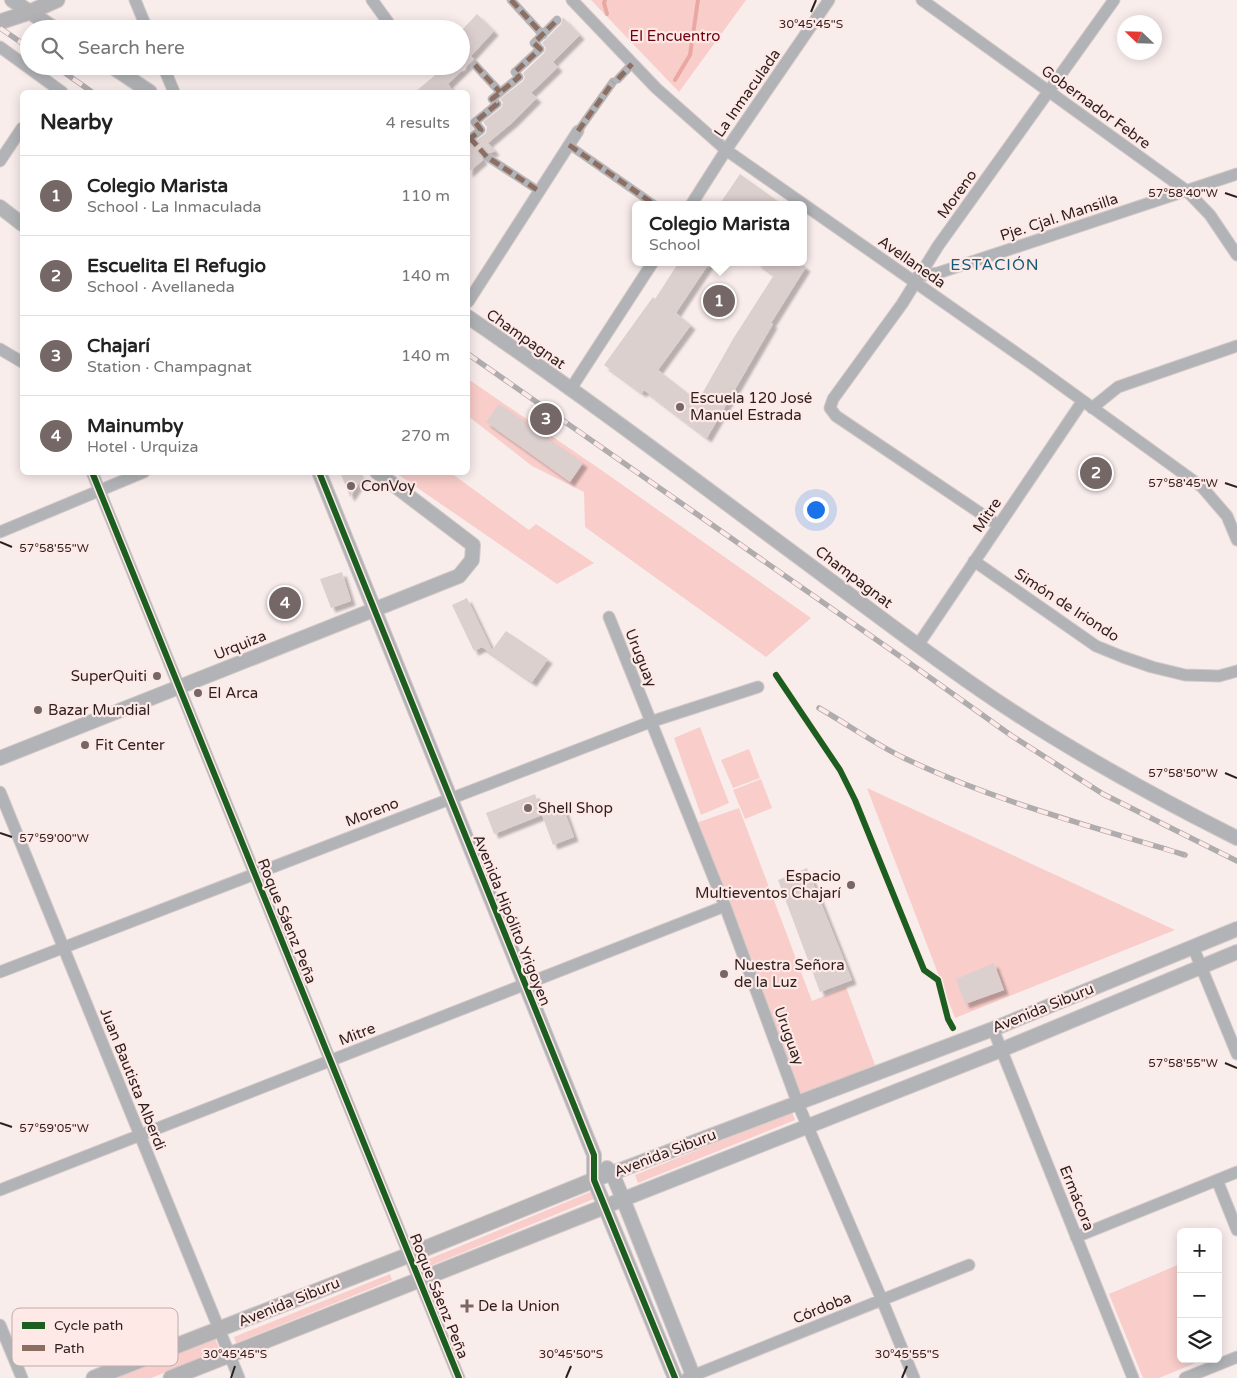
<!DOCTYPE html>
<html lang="en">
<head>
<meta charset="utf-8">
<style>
	:root { --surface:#fff; --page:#f6f6f6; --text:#222; --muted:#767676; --line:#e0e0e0; --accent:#746766 }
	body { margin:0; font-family:"Varela Round",sans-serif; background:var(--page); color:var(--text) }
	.controls { position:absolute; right:15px; bottom:15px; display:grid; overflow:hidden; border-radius:8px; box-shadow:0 2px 12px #0003 }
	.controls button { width:45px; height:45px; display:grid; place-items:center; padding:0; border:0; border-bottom:1px solid var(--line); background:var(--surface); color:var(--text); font:25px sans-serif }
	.compass { position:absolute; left:1117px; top:15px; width:45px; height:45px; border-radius:50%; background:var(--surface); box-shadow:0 2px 12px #0003; rotate:293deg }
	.you { position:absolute; left:815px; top:509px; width:18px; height:18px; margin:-12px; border:4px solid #fff; border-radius:50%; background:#1a73e8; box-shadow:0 0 0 8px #1a73e833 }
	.badge { display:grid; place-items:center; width:32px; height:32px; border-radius:50%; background:var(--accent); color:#fff; font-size:16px; font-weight:700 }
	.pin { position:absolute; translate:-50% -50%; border:2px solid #fff; box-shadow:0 1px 5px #0006 }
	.popup { position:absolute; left:632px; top:201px; width:175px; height:65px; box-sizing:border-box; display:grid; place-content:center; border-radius:8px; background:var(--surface); filter:drop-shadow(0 1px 4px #0005); font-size:16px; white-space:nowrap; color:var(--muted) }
	.popup b { font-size:19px; color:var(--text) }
	.popup::after { content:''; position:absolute; left:50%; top:100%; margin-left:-10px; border:10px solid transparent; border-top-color:var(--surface) }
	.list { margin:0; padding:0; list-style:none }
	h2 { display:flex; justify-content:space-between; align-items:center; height:65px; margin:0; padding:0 20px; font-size:21px }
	h2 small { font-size:16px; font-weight:400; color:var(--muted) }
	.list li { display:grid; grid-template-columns:32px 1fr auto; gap:15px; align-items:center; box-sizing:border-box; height:80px; padding:0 20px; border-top:1px solid var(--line) }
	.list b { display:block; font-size:19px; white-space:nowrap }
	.list p { margin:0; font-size:16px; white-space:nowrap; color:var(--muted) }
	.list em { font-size:16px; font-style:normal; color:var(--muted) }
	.icon { flex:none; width:28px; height:28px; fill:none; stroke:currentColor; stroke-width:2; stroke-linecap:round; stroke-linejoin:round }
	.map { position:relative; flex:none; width:1237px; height:1378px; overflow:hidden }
	.search { position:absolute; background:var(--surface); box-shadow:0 2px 12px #0003; left:20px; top:20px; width:450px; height:55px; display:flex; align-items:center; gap:12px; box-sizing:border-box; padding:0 18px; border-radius:28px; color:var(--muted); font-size:19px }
	.panel { position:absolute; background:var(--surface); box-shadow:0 2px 12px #0003; left:20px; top:90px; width:450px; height:385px; border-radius:8px }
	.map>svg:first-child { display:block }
</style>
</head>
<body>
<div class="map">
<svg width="1237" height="1378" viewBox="0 0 1237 1378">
	<defs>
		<filter id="shadow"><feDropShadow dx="4.5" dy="4.5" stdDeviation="1" flood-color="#0004"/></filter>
	</defs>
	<rect width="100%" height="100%" fill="#f9edec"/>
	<!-- green -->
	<path fill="#f8cdca" d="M591,0H746L679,92Z
		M468,379L597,467L811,618L766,657L585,527L584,492L532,466L468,416Z
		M396,473H451L529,530L536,524L594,563L557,584Z
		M700,727L729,803L701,815L674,738Z
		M749,749L760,778L733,788L721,760Z
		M761,779L772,808L745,819L733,790Z
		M867,788L1175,930L955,1018Z
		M739,808L812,1001L846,987L875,1065L800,1095L696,823Z
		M792,1112L795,1120L638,1183L635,1175Z
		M593,1191L596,1198L420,1270L417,1264Z
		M1180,1264L1181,1359H1205L1159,1378H1143L1109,1294Z
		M390,1274L392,1280L236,1343L234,1337Z
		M215,1338L220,1351L151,1378H111Z"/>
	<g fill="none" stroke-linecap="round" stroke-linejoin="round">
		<!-- stream -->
		<path stroke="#eaa8a3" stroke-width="4" d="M605,0L604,3L607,14
			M675,80L690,55L698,0"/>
	</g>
	<!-- building -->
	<path fill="#dcd0cf" filter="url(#shadow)" d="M477,14L494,31L471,56L474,59L448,84L454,92H415L446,66H461V31Z
		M563,17L580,35L553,62L558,67L531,93L537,98L513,122L488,143L495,151L491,153L484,152L481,156L483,160L468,173V145L471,144L486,133L487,127L483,122L501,108L503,103L500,99L523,81L525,77L523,73L544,53L546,48L542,43L561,24Z
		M740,174L783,205H719Z
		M679,262H710L676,313L691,325L658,370L698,401L733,339L774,275L756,262H799L806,267L771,323L773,324L707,438L644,390L642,393L604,365L653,297L655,299Z
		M499,404L583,463L570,482L486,422Z
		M340,472H355L364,476L350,497Z
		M342,572L351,601L331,608L320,579Z
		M467,598L492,650L506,631L548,659L532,682L482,647L474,651L452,605Z
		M535,794L542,815L494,834L486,813Z
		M563,807L574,837L553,845L542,815Z
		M807,868L852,980L820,992L778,880Z
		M994,963L1004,990L965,1004L956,979Z"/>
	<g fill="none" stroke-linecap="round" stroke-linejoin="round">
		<!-- pedestrian-tunnel -->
		<path stroke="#d0c4c3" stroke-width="8" stroke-dasharray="8 4" stroke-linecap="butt" d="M472,140L487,157"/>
		<!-- pedestrian casing -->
		<g stroke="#d3c9c8" stroke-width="9">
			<path id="pedestrian" d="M511,0L543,35
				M475,65L500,92
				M618,79L632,64
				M578,131L613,82
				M468,140L481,130L475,122L497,104L492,99L519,77L515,72L540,49L534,43L557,20
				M569,145L655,205
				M487,157L539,191"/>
		</g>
		<!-- minor casing -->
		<g stroke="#d3c9c8" stroke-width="13">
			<path id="minor" d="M135,0L147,29
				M372,0L393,29
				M572,0L656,88L726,150L1032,364L1202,487L1227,516L1237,540
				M922,0L1187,191L1210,215L1237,255
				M0,47L62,92
				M163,66L174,92
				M0,161L22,128
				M691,205L726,150L829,0
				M918,276L938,273L1237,174
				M468,302L578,131
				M0,349L22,362
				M570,390L653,262
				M1092,408L1118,387L1237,346
				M92,472L459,1378
				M998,525L836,416L830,408L833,399L902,304L938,246L1114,0
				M0,532L144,472
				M974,561L1096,646L1123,657L1152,667L1185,675L1219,676L1237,671
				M609,617L725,906L798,1104L882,1300L914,1378
				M918,645L1082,402
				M0,792L239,1378
				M1193,947L1237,1054
				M0,972L650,722L758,687
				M993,1029L1133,1378
				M1217,1180L1237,1230
				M0,1190L725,906
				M1076,1237L1237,1172
				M0,1325L22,1378
				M687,1378L969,1265
				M1185,1378L1237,1357"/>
		</g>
		<!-- tertiary casing -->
		<g stroke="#d3c9c8" stroke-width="16">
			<path id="tertiary" d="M12,0L55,29
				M111,66L150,92
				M0,207L22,224
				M468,317C590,400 708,490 827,578C887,622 946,668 1009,709C1082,757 1159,799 1237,838
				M319,472L594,1155V1180L675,1378
				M0,758L459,576L472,560L473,545L377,472
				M607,1168L612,1173L623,1199L694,1378
				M594,1180L993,1029L1237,929
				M606,1206L1001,1050L1237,952"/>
		</g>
		<!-- secondary casing -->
		<g stroke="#d3c9c8" stroke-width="17">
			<path id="secondary" d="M0,22L30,12L57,0
				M94,1378L409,1255L594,1180
				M171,1378L606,1206"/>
		</g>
		<!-- pedestrian -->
		<use href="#pedestrian" stroke="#b1b3b6" stroke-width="8"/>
		<!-- minor -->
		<use href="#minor" stroke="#b1b3b6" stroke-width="11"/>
		<!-- tertiary -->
		<use href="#tertiary" stroke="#b1b3b6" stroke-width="14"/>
		<!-- secondary -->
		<use href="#secondary" stroke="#b2b2b4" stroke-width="15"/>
		<!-- rail casing -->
		<g stroke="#b0acad" stroke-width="5.5">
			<path id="rail" d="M0,28L29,48
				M55,66L92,92
				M468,354L901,657L1012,736L1103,794L1237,861
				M819,708C847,724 875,744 904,758C994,801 1090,826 1185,855"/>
		</g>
		<!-- rail -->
		<use href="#rail" stroke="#fee9e7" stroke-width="4" stroke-dasharray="11" stroke-linecap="butt"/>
		<!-- quiet -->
		<path stroke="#8d6e63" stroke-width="5" stroke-dasharray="10 5" stroke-linecap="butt" d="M511,0L543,35
			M475,65L500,92
			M618,79L632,64
			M578,131L613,82
			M470,138L487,157L539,191
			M468,140L481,130L475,122L497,104L492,99L519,77L515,72L540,49L534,43L557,20
			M569,145L655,205"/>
		<!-- cycleway casing -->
		<g stroke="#fee9e7" stroke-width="9">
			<path id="cycleway" d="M92,472L459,1378
				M319,472L594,1155V1180L675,1378
				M776,675L840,770L855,800L924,970L938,980L948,1019L953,1028"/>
		</g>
		<!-- cycleway -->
		<use href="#cycleway" stroke="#1b5e20" stroke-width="6"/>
	</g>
	<!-- ticks -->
	<path fill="none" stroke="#2c1f1e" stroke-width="2" d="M811,12L816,0M1225,193L1237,197M1225,483L1237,487M0,542L12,547M1225,773L1237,778M0,833L12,837M1225,1063L1237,1068M0,1123L12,1127M231,1378L235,1366M566,1378L571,1366M902,1378L907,1366"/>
	<!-- markers -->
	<g fill="#746766" stroke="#fee9e7" stroke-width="2">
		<circle cx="680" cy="407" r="5"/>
		<circle cx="351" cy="486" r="5"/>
		<circle cx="157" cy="676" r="5"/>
		<circle cx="198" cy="693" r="5"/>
		<circle cx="38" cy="710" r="5"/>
		<circle cx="85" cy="745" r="5"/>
		<circle cx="528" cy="808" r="5"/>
		<circle cx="851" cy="885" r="5"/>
		<circle cx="724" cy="974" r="5"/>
		<path d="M464.5 1298.5h5v5h5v5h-5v5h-5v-5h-5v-5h5z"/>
	</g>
	<g text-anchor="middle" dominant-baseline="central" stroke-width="4.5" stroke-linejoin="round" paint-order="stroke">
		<!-- park labels -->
		<g font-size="15" fill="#6f000e" stroke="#fee9e7">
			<text x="675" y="36">El Encuentro</text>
		</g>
		<!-- street labels -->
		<g font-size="15" fill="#2c1f1e" stroke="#fee9e7">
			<text transform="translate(747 93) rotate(-55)">La Inmaculada</text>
			<text transform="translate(1096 107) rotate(36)">Gobernador Febre</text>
			<text transform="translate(957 194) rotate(-54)">Moreno</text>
			<text transform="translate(1059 217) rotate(-18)">Pje. Cjal. Mansilla</text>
			<text transform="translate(912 262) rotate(35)">Avellaneda</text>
			<text transform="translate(526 339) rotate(35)">Champagnat</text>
			<text transform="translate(987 515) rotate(-56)">Mitre</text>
			<text transform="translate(854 577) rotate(37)">Champagnat</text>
			<text transform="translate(1067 605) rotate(33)">Simón de Iriondo</text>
			<text transform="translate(240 645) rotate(-22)">Urquiza</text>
			<text transform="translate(641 658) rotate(68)">Uruguay</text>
			<text transform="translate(372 812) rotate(-21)">Moreno</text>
			<text transform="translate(512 920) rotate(68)">Avenida Hipólito Yrigoyen</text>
			<text transform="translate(287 921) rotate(68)">Roque Sáenz Peña</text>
			<text transform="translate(1043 1008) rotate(-22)">Avenida Siburu</text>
			<text transform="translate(357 1034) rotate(-21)">Mitre</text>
			<text transform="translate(789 1036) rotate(70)">Uruguay</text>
			<text transform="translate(133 1079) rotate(68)">Juan Bautista Alberdi</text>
			<text transform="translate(665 1153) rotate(-21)">Avenida Siburu</text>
			<text transform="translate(1077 1198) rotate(68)">Ermácora</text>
			<text transform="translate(439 1296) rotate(68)">Roque Sáenz Peña</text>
			<text transform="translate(289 1302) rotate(-22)">Avenida Siburu</text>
			<text transform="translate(822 1308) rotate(-22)">Córdoba</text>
		</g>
		<!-- poi labels -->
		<g font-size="15" fill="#2c1f1e" stroke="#fee9e7" text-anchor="start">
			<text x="690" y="398">Escuela 120 José<tspan x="690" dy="17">Manuel Estrada</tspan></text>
			<text x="361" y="486">ConVoy</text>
			<text x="147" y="676" text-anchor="end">SuperQuiti</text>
			<text x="208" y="693">El Arca</text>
			<text x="48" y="710">Bazar Mundial</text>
			<text x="95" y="745">Fit Center</text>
			<text x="538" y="808">Shell Shop</text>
			<text x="841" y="876" text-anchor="end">Espacio<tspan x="841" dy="17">Multieventos Chajarí</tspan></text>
			<text x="734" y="965">Nuestra Señora<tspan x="734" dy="17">de la Luz</tspan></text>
			<text x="478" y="1306">De la Union</text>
		</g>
		<!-- neighbourhood labels -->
		<g font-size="16" letter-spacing="1" fill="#135c77" stroke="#fee9e7">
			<text x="995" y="265">ESTACIÓN</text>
		</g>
	</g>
	<!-- legend -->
	<rect x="12" y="1308" width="166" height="58" rx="8" fill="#fee9e7" stroke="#bfacab" stroke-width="1"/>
	<rect x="22" y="1322" width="23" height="7" fill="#1b5e20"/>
	<rect x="22" y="1345" width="23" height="6" fill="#8d6e63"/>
	<g font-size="14" fill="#2c1f1e">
		<text x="54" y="1330">Cycle path</text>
		<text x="54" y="1353">Path</text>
	</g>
	<g font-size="12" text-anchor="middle" fill="#2c1f1e" stroke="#fee9e7" stroke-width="4.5" stroke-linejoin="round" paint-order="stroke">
		<text x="811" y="28">30°45'45"S</text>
		<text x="1183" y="197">57°58'40"W</text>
		<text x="1183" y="487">57°58'45"W</text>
		<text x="54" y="552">57°58'55"W</text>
		<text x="1183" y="777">57°58'50"W</text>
		<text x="54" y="842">57°59'00"W</text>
		<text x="1183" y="1067">57°58'55"W</text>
		<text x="54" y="1132">57°59'05"W</text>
		<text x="235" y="1358">30°45'45"S</text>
		<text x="571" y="1358">30°45'50"S</text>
		<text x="907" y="1358">30°45'55"S</text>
	</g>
</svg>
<div class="controls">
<button>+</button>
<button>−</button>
<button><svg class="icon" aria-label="layers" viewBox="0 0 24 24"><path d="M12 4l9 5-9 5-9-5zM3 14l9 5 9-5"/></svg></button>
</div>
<svg class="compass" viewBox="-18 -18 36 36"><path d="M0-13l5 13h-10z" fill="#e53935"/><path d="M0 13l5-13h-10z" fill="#767676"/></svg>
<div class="you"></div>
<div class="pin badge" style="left:719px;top:301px">1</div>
<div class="popup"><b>Colegio Marista</b>School</div>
<div class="pin badge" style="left:1096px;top:473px">2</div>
<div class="pin badge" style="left:546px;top:419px">3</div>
<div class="pin badge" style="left:285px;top:603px">4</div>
<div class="search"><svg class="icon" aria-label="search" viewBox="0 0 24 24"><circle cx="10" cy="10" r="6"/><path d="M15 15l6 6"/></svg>Search here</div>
<section class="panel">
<h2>Nearby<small>4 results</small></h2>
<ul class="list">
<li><span class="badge">1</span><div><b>Colegio Marista</b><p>School · La Inmaculada</p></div><em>110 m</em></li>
<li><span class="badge">2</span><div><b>Escuelita El Refugio</b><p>School · Avellaneda</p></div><em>140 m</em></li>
<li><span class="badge">3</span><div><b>Chajarí</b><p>Station · Champagnat</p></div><em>140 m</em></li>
<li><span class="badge">4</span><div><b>Mainumby</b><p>Hotel · Urquiza</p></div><em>270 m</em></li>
</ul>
</section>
</div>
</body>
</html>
